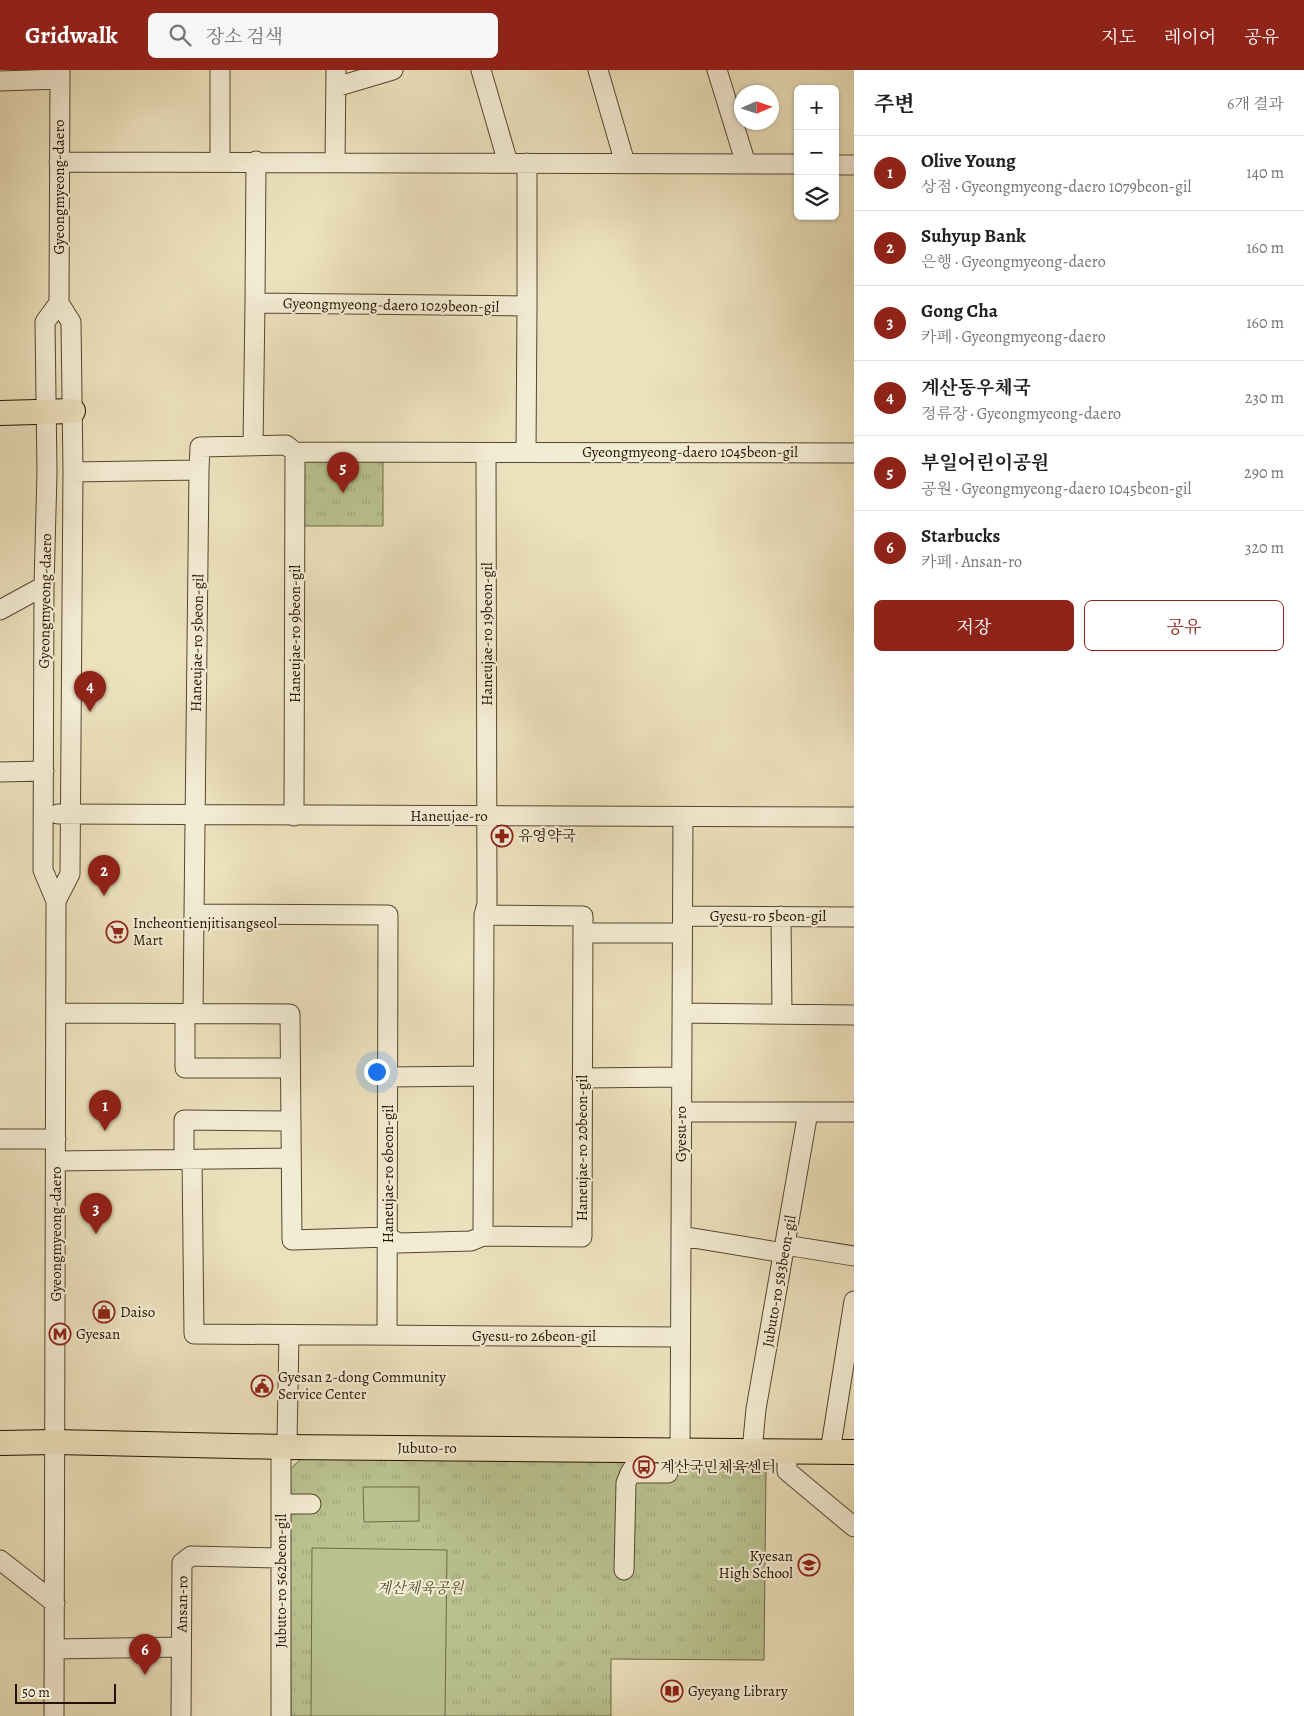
<!DOCTYPE html>
<html lang="ko">
<head>
<meta charset="utf-8">
<style>
	:root { --surface:#fff; --page:#f6f6f6; --text:#202124; --muted:#757577; --line:#e0e0e0; --accent:#8f2418 }
	body { margin:0; font-family:Alegreya,"Noto Serif KR",serif; background:var(--page); color:var(--text) }
	.controls { position:absolute; right:15px; top:15px; display:grid; overflow:hidden; border-radius:8px; box-shadow:0 1px 4px #0004 }
	.controls button { width:45px; height:45px; display:grid; place-items:center; padding:0; border:0; border-bottom:1px solid var(--line); background:var(--surface); color:var(--text); font:25px sans-serif }
	.compass { position:absolute; left:734px; top:15px; width:45px; height:45px; border-radius:50%; background:var(--surface); box-shadow:0 1px 4px #0004; rotate:87deg }
	.scale { position:absolute; left:15px; bottom:12px; width:101px; box-sizing:border-box; padding-left:5px; border:2px solid #241200; border-top:0; font-size:14px; line-height:18px; white-space:nowrap; color:#241200; -webkit-text-stroke:4px #f3ecd4; paint-order:stroke }
	.you { position:absolute; left:376px; top:1001px; width:18px; height:18px; margin:-12px; border:4px solid #fff; border-radius:50%; background:#1a73e8; box-shadow:0 0 0 8px #1a73e833 }
	.badge { display:grid; place-items:center; width:32px; height:32px; border-radius:50%; background:var(--accent); color:#fff; font-size:16px; font-weight:700 }
	.pin { position:absolute; translate:-50% -41px; filter:drop-shadow(0 1px 2px #0008) }
	.pin::after { content:''; position:absolute; top:26px; width:18px; height:15px; background:inherit; clip-path:polygon(0 0,100% 0,50% 100%) }
	.list { margin:0; padding:0; list-style:none }
	h2 { display:flex; justify-content:space-between; align-items:center; height:65px; margin:0; padding:0 20px; font-size:21px }
	h2 small { font-size:16px; font-weight:400; color:var(--muted) }
	.list li { display:grid; grid-template-columns:32px 1fr auto; gap:15px; align-items:center; box-sizing:border-box; height:75px; padding:0 20px; border-top:1px solid var(--line) }
	.list b { display:block; font-size:19px; white-space:nowrap }
	.list p { margin:0; font-size:16px; white-space:nowrap; color:var(--muted) }
	.list em { font-size:16px; font-style:normal; color:var(--muted) }
	.actions { display:flex; gap:10px; padding:15px 20px }
	.actions a { flex:1; padding:11px 0; border:1px solid var(--accent); border-radius:8px; text-align:center; font-size:18px; color:var(--accent) }
	.actions .main { background:var(--accent); color:#fff }
	.icon { flex:none; width:28px; height:28px; fill:none; stroke:currentColor; stroke-width:2; stroke-linecap:round; stroke-linejoin:round }
	.map { position:relative; flex:none; width:854px; height:1646px; overflow:hidden }
	header { display:flex; align-items:center; gap:30px; box-sizing:border-box; height:70px; padding:0 25px; background:var(--accent); color:#fff }
	header strong { font-size:24px }
	nav { display:flex; gap:28px; margin-inline-start:auto; font-size:18px }
	.search { width:350px; height:45px; background:var(--page); display:flex; align-items:center; gap:12px; box-sizing:border-box; padding:0 18px; border-radius:8px; color:var(--muted); font-size:19px }
	main { display:flex }
	aside { flex:1; background:var(--surface) }
	.map>svg:first-child { display:block }
</style>
</head>
<body>
<header>
<strong>Gridwalk</strong>
<div class="search"><svg class="icon" aria-label="search" viewBox="0 0 24 24"><circle cx="10" cy="10" r="6"/><path d="M15 15l6 6"/></svg>장소 검색</div>
<nav><a>지도</a><a>레이어</a><a>공유</a></nav>
</header>
<main>
<div class="map">
<svg width="854" height="1646" viewBox="0 0 854 1646">
	<defs>
		<pattern id="grass-tufts" width="24" height="20" patternUnits="userSpaceOnUse" patternTransform="scale(1.25)"><rect width="24" height="20" fill="#b9c290"/><path d="M3 7l-1-3M5 7V3M7 7l1-3M15 17l-1-3M17 17v-4M19 17l1-3" fill="none" stroke="#9fa67a"/></pattern>
	</defs>
	<rect width="100%" height="100%" fill="#ece1bd"/>
	<filter id="stains"><feTurbulence type="fractalNoise" baseFrequency=".004" numOctaves="4"/><feColorMatrix values="0 0 0 0 .2 0 0 0 0 .09 0 0 0 0 .02 0 0 0 .5 -.17"/></filter>
	<radialGradient id="worn" r=".72"><stop offset=".6" stop-color="#630" stop-opacity="0"/><stop offset="1" stop-color="#630" stop-opacity=".3"/></radialGradient>
	<!-- grass -->
	<path fill="url(#grass-tufts)" stroke="#6e6a48" d="M304,390H383V456H304Z
		M301,1389L757,1393L766,1400L764,1590L611,1589V1646H291L290,1399Z"/>
	<!-- pitch -->
	<path fill="#b9c290" stroke="#6e6a48" d="M363,1417H419V1451L364,1452Z
		M312,1478L447,1480L445,1646H311Z"/>
	<g fill="none" stroke-linecap="round" stroke-linejoin="round">
		<!-- minor casing -->
		<g stroke="#56462f" stroke-width="21">
			<path id="minor" d="M220,0V91
				M481,0L508,93
				M598,0L625,93
				M717,0L746,94
				M0,11L60,9
				M336,17L393,0
				M256,91L255,233L527,236V93
				M59,92L798,94
				M335,92L336,0
				M835,95H854
				M253,376L255,233
				M526,382L527,236
				M199,400L194,844L388,845L387,1265
				M73,402L199,400L200,377L286,375L295,382L854,383
				M0,540L44,516
				M0,702L44,701
				M58,744L854,747
				M294,746L295,382
				M56,831L70,804L73,402L71,252L59,233L60,0
				M484,845L583,846L582,1167L483,1166L484,845L487,834L486,383
				M683,846L854,847
				M781,846L782,944
				M583,863H682
				M56,943L290,944L292,1170L388,1167L398,1173L471,1171L483,1166
				M185,943V998H290
				M193,943L194,844
				M682,943L854,945
				M388,1007L483,1006
				M582,1008L682,1007
				M681,1042H854
				M0,1069H56
				M184,1089V1050L290,1051
				M192,1089L194,1264L680,1267
				M56,1091L291,1088
				M681,1166L784,1183
				M785,1175L854,1186
				M680,1380L683,747
				M752,1381L756,1339L808,1042
				M787,1381V1401L854,1457
				M830,1382L854,1231
				M630,1403H668
				M281,1434H311
				M0,1490L55,1533
				M624,1500L626,1413L630,1403L645,1380
				M55,1579L181,1577
				M54,1646L56,831L43,800L44,516L47,403L45,252L59,233
				M181,1646L182,1493L191,1486L281,1488
				M281,1646V1381L287,1372L289,1265"/>
		</g>
		<!-- major casing -->
		<g stroke="#241200" stroke-width="26">
			<path id="major" d="M0,343L73,341
				M0,1373L55,1372L284,1377L854,1382"/>
		</g>
		<!-- minor -->
		<use href="#minor" stroke="#f3ecd4" stroke-width="19"/>
		<!-- major -->
		<use href="#major" stroke="#ece1bd" stroke-width="24"/>
	</g>
	<!-- icons -->
	<defs>
		<g id="pharmacy-ring" transform="scale(1.125)"><circle r="9.5" fill="#f3ecd4" stroke="#8f2418" stroke-width="1.5"/><path d="M-2-6h4v4h4v4h-4v4h-4v-4h-4v-4h4Z" fill="#8f2418"/></g>
		<g id="supermarket-ring" transform="scale(1.125)"><circle r="9.5" fill="#f3ecd4" stroke="#8f2418" stroke-width="1.5"/><path d="M-6-5.5h2.5l.6 2H6L4.5 2H-2.5L-4.4-4H-6ZM-1.5 3.2a1.3 1.3 0 1 0 .1 0ZM3 3.2a1.3 1.3 0 1 0 .1 0Z" fill="#8f2418"/></g>
		<g id="shop-ring" transform="scale(1.125)"><circle r="9.5" fill="#f3ecd4" stroke="#8f2418" stroke-width="1.5"/><path d="M-5-2.5h2.3a2.7 3.5 0 0 1 5.4 0H5L5.5 6h-11ZM-1.5-2.5h3a1.5 2.3 0 0 0-3 0Z" fill="#8f2418"/></g>
		<g id="metro-ring" transform="scale(1.125)"><circle r="9.5" fill="#f3ecd4" stroke="#8f2418" stroke-width="1.5"/><path d="M-5.5 5V-5H-3L0 0L3-5H5.5V5H3V-.5L0 4L-3-.5V5Z" fill="#8f2418"/></g>
		<g id="civic-ring" transform="scale(1.125)"><circle r="9.5" fill="#f3ecd4" stroke="#8f2418" stroke-width="1.5"/><path d="M-.6-6.5H3V-4.5H.6V-3L4-1V1h2V6H-6V1h2V-1L-.6-3ZM-1.2 2.5V6h2.4V2.5Z" fill="#8f2418"/></g>
		<g id="bus-ring" transform="scale(1.125)"><circle r="9.5" fill="#f3ecd4" stroke="#8f2418" stroke-width="1.5"/><path d="M-5-6H5V4H4V6H2V4H-2V6H-4V4H-5ZM-3.5-4V0h7V-4ZM-3.5 1.2v1.5H-2V1.2ZM2 1.2v1.5H3.5V1.2Z" fill="#8f2418"/></g>
		<g id="school-ring" transform="scale(1.125)"><circle r="9.5" fill="#f3ecd4" stroke="#8f2418" stroke-width="1.5"/><path d="M0-5L7-2L0 1L-7-2ZM-4 1L0 2.5L4 1V4Q0 6-4 4Z" fill="#8f2418"/></g>
		<g id="library-ring" transform="scale(1.125)"><circle r="9.5" fill="#f3ecd4" stroke="#8f2418" stroke-width="1.5"/><path d="M-6-4Q-3-5.5-.7-3.5V5Q-3 3-6 4ZM6-4Q3-5.5 .7-3.5V5Q3 3 6 4Z" fill="#8f2418"/></g>
	</defs>
	<g fill-rule="evenodd">
		<use href="#pharmacy-ring" x="502" y="766"/>
		<use href="#supermarket-ring" x="117" y="862"/>
		<use href="#shop-ring" x="104" y="1242"/>
		<use href="#metro-ring" x="60" y="1264"/>
		<use href="#civic-ring" x="262" y="1316"/>
		<use href="#bus-ring" x="644" y="1397"/>
		<use href="#school-ring" x="809" y="1495"/>
		<use href="#library-ring" x="672" y="1621"/>
	</g>
	<g text-anchor="middle" dominant-baseline="central" stroke-width="4.5" stroke-linejoin="round" paint-order="stroke">
		<!-- street labels -->
		<g font-size="15" fill="#241200" stroke="#f3ecd4">
			<text transform="translate(59 117) rotate(-90)">Gyeongmyeong-daero</text>
			<text transform="translate(391 235) rotate(1)">Gyeongmyeong-daero 1029beon-gil</text>
			<text x="690" y="382">Gyeongmyeong-daero 1045beon-gil</text>
			<text transform="translate(45 531) rotate(-89)">Gyeongmyeong-daero</text>
			<text transform="translate(295 564) rotate(-90)">Haneujae-ro 9beon-gil</text>
			<text transform="translate(487 564) rotate(-90)">Haneujae-ro 19beon-gil</text>
			<text transform="translate(197 573) rotate(-89)">Haneujae-ro 5beon-gil</text>
			<text x="449" y="746">Haneujae-ro</text>
			<text x="768" y="846">Gyesu-ro 5beon-gil</text>
			<text transform="translate(681 1064) rotate(-90)">Gyesu-ro</text>
			<text transform="translate(582 1078) rotate(-90)">Haneujae-ro 20beon-gil</text>
			<text transform="translate(388 1104) rotate(-90)">Haneujae-ro 6beon-gil</text>
			<text transform="translate(56 1164) rotate(-90)">Gyeongmyeong-daero</text>
			<text transform="translate(779 1211) rotate(-80)">Jubuto-ro 583beon-gil</text>
			<text x="534" y="1266">Gyesu-ro 26beon-gil</text>
			<text x="427" y="1378">Jubuto-ro</text>
			<text transform="translate(281 1511) rotate(-90)">Jubuto-ro 562beon-gil</text>
			<text transform="translate(182 1534) rotate(-89)">Ansan-ro</text>
		</g>
		<!-- poi labels -->
		<g font-size="15" fill="#241200" stroke="#f3ecd4" text-anchor="start">
			<text x="518" y="766">유영약국</text>
			<text x="133" y="853">Incheontienjitisangseol<tspan x="133" dy="17">Mart</tspan></text>
			<text x="120" y="1242">Daiso</text>
			<text x="76" y="1264">Gyesan</text>
			<text x="278" y="1307">Gyesan 2-dong Community<tspan x="278" dy="17">Service Center</tspan></text>
			<text x="660" y="1397">계산국민체육센터</text>
			<text x="793" y="1486" text-anchor="end">Kyesan<tspan x="793" dy="17">High School</tspan></text>
			<text x="688" y="1621">Gyeyang Library</text>
		</g>
		<!-- park labels -->
		<g font-size="15" font-style="italic" fill="#585032" stroke="#f3ecd4">
			<text x="420" y="1518">계산체육공원</text>
		</g>
	</g>
	<rect width="100%" height="100%" filter="url(#stains)"/>
	<rect width="100%" height="100%" fill="url(#worn)"/>
</svg>
<div class="controls">
<button>+</button>
<button>−</button>
<button><svg class="icon" aria-label="layers" viewBox="0 0 24 24"><path d="M12 4l9 5-9 5-9-5zM3 14l9 5 9-5"/></svg></button>
</div>
<svg class="compass" viewBox="-18 -18 36 36"><path d="M0-13l5 13h-10z" fill="#e53935"/><path d="M0 13l5-13h-10z" fill="#757577"/></svg>
<div class="scale">50 m</div>
<div class="you"></div>
<div class="pin badge" style="left:105px;top:1061px">1</div>
<div class="pin badge" style="left:104px;top:826px">2</div>
<div class="pin badge" style="left:96px;top:1164px">3</div>
<div class="pin badge" style="left:90px;top:642px">4</div>
<div class="pin badge" style="left:343px;top:423px">5</div>
<div class="pin badge" style="left:145px;top:1605px">6</div>
</div>
<aside>
<h2>주변<small>6개 결과</small></h2>
<ul class="list">
<li><span class="badge">1</span><div><b>Olive Young</b><p>상점 · Gyeongmyeong-daero 1079beon-gil</p></div><em>140 m</em></li>
<li><span class="badge">2</span><div><b>Suhyup Bank</b><p>은행 · Gyeongmyeong-daero</p></div><em>160 m</em></li>
<li><span class="badge">3</span><div><b>Gong Cha</b><p>카페 · Gyeongmyeong-daero</p></div><em>160 m</em></li>
<li><span class="badge">4</span><div><b>계산동우체국</b><p>정류장 · Gyeongmyeong-daero</p></div><em>230 m</em></li>
<li><span class="badge">5</span><div><b>부일어린이공원</b><p>공원 · Gyeongmyeong-daero 1045beon-gil</p></div><em>290 m</em></li>
<li><span class="badge">6</span><div><b>Starbucks</b><p>카페 · Ansan-ro</p></div><em>320 m</em></li>
</ul>
<div class="actions"><a class="main">저장</a><a>공유</a></div>
</aside>
</main>
</body>
</html>
